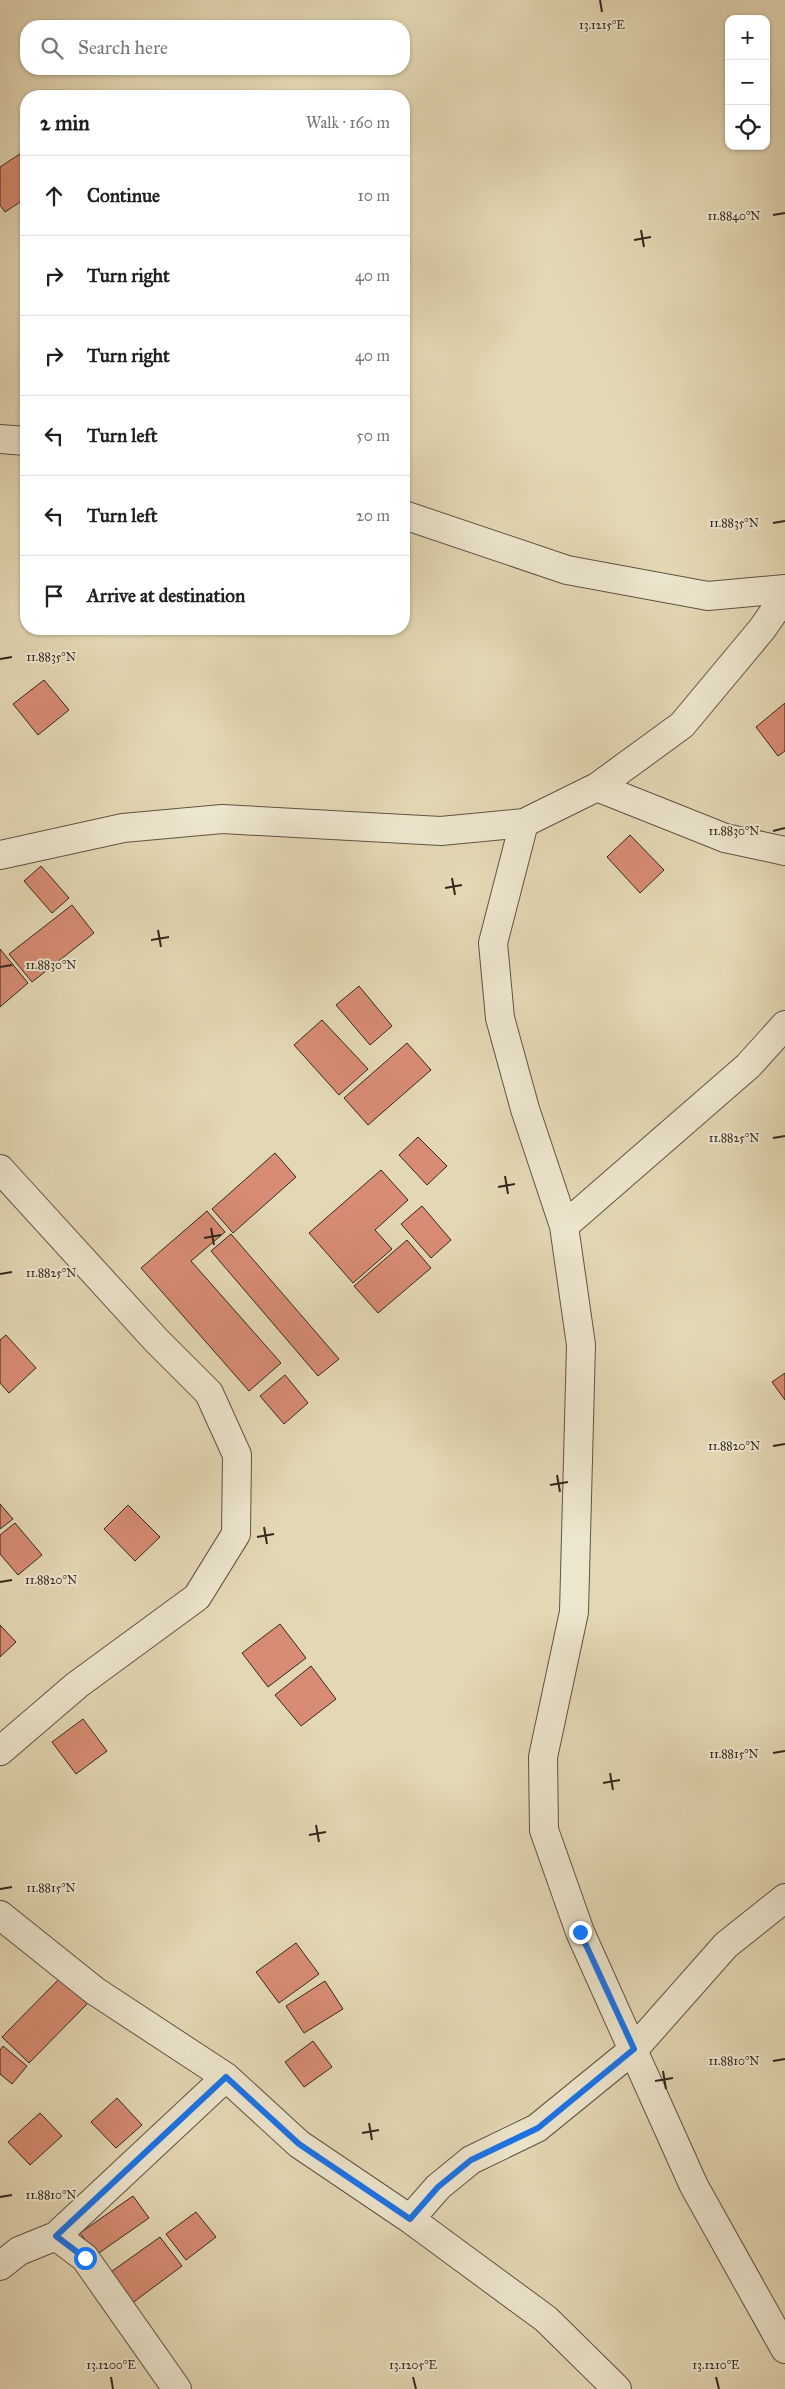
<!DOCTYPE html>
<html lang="en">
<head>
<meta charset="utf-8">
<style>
	:root { --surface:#fff; --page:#f2f2f2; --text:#202124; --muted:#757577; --line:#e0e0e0 }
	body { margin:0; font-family:"IM FELL Great Primer",serif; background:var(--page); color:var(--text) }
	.controls { position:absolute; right:15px; top:15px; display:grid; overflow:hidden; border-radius:10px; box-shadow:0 1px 4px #0004 }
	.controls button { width:45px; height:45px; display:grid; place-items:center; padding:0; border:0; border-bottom:1px solid var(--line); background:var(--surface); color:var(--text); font:25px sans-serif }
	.stop { position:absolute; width:15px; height:15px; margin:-11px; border:4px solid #1a73e8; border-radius:50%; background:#fff }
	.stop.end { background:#1a73e8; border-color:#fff; box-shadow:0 1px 5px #0008 }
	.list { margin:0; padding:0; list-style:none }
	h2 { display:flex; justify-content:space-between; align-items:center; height:65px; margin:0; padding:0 20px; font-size:21px }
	h2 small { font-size:16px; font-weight:400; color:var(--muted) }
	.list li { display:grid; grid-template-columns:32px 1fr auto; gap:15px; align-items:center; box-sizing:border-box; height:80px; padding:0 20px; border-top:1px solid var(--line) }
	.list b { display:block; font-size:19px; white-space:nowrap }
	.list em { font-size:16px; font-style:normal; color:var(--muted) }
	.icon { flex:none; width:28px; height:28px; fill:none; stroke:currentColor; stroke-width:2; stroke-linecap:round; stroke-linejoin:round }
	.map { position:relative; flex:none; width:785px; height:2389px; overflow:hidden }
	.search { position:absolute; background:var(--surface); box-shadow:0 1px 4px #0004; left:20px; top:20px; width:390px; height:55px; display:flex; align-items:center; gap:12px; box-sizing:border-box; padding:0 18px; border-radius:20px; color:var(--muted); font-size:19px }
	.panel { position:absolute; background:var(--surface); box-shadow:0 1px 4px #0004; left:20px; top:90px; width:390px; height:545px; border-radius:20px }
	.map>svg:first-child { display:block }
</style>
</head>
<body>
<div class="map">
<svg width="785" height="2389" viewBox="0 0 785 2389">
	<rect width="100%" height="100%" fill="#e4d8b4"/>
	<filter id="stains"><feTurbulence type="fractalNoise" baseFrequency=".004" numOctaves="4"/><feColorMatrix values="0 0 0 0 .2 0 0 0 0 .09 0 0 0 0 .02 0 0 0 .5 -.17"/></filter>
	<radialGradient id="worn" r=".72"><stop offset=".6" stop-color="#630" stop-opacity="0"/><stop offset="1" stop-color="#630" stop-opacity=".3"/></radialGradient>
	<!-- building -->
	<path fill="#d88c73" stroke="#33271f" d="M26,150V198L5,212L0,205V167Z
		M44,680L69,710L38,735L13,704Z
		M785,703V751L778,756L756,727Z
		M630,835L664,870L640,893L607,857Z
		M41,866L69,898L52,913L24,881Z
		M72,905L94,933L32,982L9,954Z
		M0,949L28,983L0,1007Z
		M359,986L392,1026L370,1045L336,1005Z
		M322,1020L368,1069L339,1095L294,1045Z
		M407,1043L431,1070L368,1125L344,1098Z
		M418,1137L447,1166L427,1185L399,1155Z
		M275,1153L296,1177L233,1233L212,1209Z
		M381,1170L408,1200L375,1230L392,1249L353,1283L309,1233Z
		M422,1206L451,1240L431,1258L401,1224Z
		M207,1211L225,1232L191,1261L281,1363L249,1391L141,1268Z
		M231,1234L339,1359L318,1376L211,1251Z
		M407,1240L431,1268L378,1313L354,1286Z
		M6,1335L36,1368L9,1393L0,1383V1340Z
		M785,1373V1400L772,1382Z
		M285,1375L308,1403L284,1424L260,1396Z
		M0,1504L13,1519L0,1529Z
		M128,1505L160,1537L135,1561L104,1529Z
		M15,1523L42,1555L18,1575L0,1554V1535Z
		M280,1624L306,1658L268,1687L242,1653Z
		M0,1625L16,1642L0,1657Z
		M311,1666L336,1699L301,1726L275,1695Z
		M83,1719L107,1751L76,1774L52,1742Z
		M296,1943L319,1974L279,2003L256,1972Z
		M62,1976L89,2002L29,2063L2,2037Z
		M325,1981L343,2009L304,2033L286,2006Z
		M313,2041L332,2067L304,2087L285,2062Z
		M3,2046L27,2066L12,2084L0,2074V2050Z
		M117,2098L142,2125L116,2148L91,2122Z
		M40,2113L62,2136L30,2165L8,2142Z
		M133,2196L149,2218L96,2255L80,2233Z
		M196,2212L216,2237L186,2260L166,2234Z
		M160,2237L182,2266L131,2304L108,2274Z"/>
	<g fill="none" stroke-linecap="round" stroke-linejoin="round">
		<!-- street casing -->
		<g stroke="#5f5344" stroke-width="30">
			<path id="street" d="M0,439L26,441
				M404,515L567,570L708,596L785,589
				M597,787L725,838L785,851
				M524,823L493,943L500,1018L525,1109L564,1226L581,1345L574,1612L543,1757L544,1830L580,1932L694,2186L785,2349
				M0,855L123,828L222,819L441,831L524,823L597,787L682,725L762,629L785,596
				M0,1169L156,1340L209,1393L237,1455L236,1534L197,1597L77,1685L0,1751
				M564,1226L748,1066L785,1025
				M0,1915L95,1991L226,2077L299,2144L410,2219L546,2319L617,2389
				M410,2219L438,2187L471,2160L537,2128L634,2049L726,1945L785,1898
				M56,2236L85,2258L177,2389
				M0,2266L19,2251L56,2236L226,2077"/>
		</g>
		<!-- street -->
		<use href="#street" stroke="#ede6ce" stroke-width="28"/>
	</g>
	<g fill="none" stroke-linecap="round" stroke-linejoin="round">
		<!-- route -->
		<path stroke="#1a73e8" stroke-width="6" d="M85,2258L56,2236L226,2077L299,2144L410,2219L438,2187L471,2160L538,2128L634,2049L580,1932"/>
	</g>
	<!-- ticks -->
	<path fill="none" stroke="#33271f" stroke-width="2" d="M600,0L602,12M773,215L785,213M641,230L644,247M634,240L651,237M773,523L785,521M0,659L12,657M773,831L785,828M452,878L455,895M445,888L462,885M158,930L161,947M151,940L169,937M0,967L12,965M773,1138L785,1136M505,1176L508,1194M498,1187L515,1184M211,1228L214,1245M204,1238L221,1235M0,1274L12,1272M773,1446L785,1444M557,1475L560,1492M550,1485L568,1482M264,1527L267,1544M257,1537L274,1534M0,1582L12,1580M773,1753L785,1751M610,1773L613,1790M603,1783L620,1780M316,1825L319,1842M309,1835L326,1832M0,1889L12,1887M773,2061L785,2059M663,2071L666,2089M655,2081L673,2078M369,2123L372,2140M362,2133L379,2130M0,2197L12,2195M111,2377L113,2389M413,2377L416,2389M716,2377L719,2389"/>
	<g font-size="12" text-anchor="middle" fill="#33271f" stroke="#ede6ce" stroke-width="4" stroke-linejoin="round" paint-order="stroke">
		<text x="602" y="29">13.1215°E</text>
		<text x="734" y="220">11.8840°N</text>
		<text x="734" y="527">11.8835°N</text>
		<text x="51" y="661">11.8835°N</text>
		<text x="734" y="835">11.8830°N</text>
		<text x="51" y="969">11.8830°N</text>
		<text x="734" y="1142">11.8825°N</text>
		<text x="51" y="1277">11.8825°N</text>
		<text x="734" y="1450">11.8820°N</text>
		<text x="51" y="1584">11.8820°N</text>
		<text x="734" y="1758">11.8815°N</text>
		<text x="51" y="1892">11.8815°N</text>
		<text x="734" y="2065">11.8810°N</text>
		<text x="51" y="2199">11.8810°N</text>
		<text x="111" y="2369">13.1200°E</text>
		<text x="413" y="2369">13.1205°E</text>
		<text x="716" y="2369">13.1210°E</text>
	</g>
	<rect width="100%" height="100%" filter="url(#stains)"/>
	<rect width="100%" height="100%" fill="url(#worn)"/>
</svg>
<div class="controls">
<button>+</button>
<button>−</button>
<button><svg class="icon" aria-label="locate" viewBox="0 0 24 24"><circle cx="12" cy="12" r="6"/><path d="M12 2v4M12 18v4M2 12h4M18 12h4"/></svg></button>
</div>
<div class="stop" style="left:85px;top:2258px"></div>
<div class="stop end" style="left:580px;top:1932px"></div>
<div class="search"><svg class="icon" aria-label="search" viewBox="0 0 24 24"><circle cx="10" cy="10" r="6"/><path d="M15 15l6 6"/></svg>Search here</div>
<section class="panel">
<h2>2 min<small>Walk · 160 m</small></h2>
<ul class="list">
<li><svg class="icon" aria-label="ahead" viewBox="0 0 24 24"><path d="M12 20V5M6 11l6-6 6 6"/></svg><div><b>Continue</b></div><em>10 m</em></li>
<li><svg class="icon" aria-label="right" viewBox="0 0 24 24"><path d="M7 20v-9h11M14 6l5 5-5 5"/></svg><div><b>Turn right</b></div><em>40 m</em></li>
<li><svg class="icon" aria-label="right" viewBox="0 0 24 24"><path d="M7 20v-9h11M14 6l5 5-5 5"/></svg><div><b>Turn right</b></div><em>40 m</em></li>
<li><svg class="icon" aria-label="left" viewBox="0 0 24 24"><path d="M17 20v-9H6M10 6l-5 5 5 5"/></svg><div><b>Turn left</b></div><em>50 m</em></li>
<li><svg class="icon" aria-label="left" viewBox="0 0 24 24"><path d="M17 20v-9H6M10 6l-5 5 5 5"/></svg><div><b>Turn left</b></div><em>20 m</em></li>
<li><svg class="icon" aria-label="arrive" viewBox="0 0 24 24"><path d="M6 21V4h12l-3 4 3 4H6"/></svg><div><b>Arrive at destination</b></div></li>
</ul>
</section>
</div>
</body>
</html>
